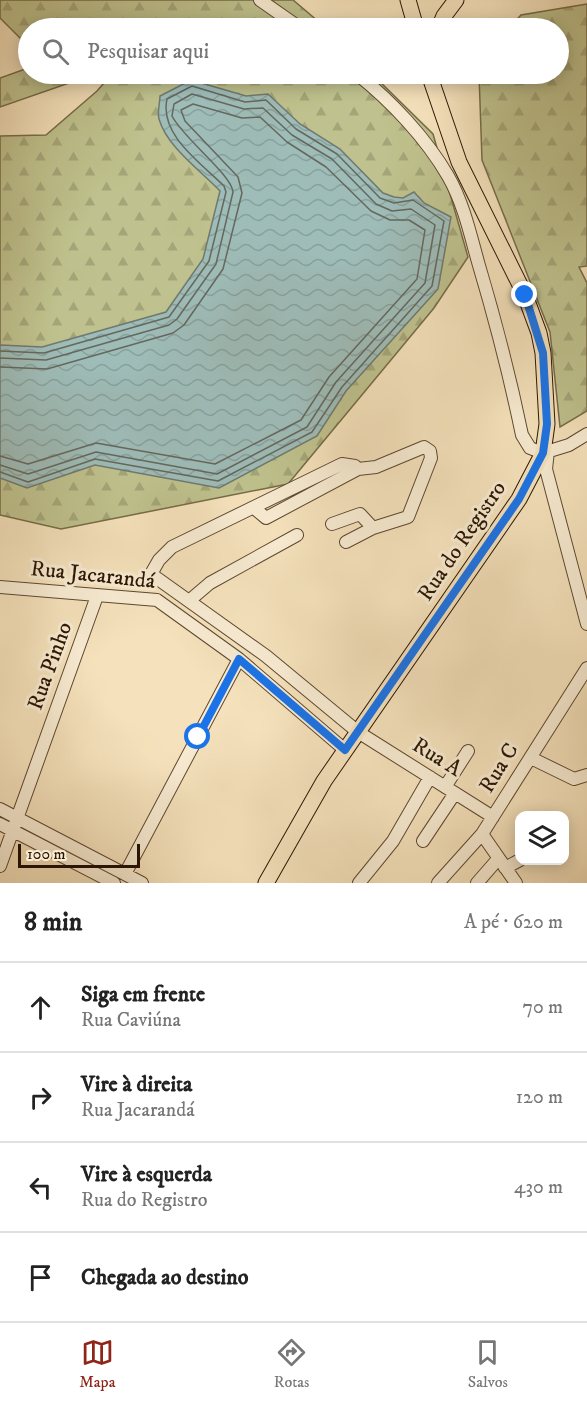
<!DOCTYPE html>
<html lang="pt">
<head>
<meta charset="utf-8">
<style>
	:root { --surface:#fff; --page:#f2f2f2; --text:#222; --muted:#767676; --line:#e0e0e0; --accent:#8f2418 }
	body { margin:0; font-family:"IM FELL DW Pica",serif; background:var(--page); color:var(--text) }
	.controls { position:absolute; right:18px; bottom:18px; display:grid; overflow:hidden; border-radius:12px; box-shadow:0 3px 15px #0003 }
	.controls button { width:54px; height:54px; display:grid; place-items:center; padding:0; border:0; border-bottom:2px solid var(--line); background:var(--surface); color:var(--text); font:30px sans-serif }
	.scale { position:absolute; left:18px; bottom:15px; width:122px; box-sizing:border-box; padding-left:6px; border:3px solid #2c1502; border-top:0; font-size:16px; line-height:21px; white-space:nowrap; color:#2c1502; -webkit-text-stroke:4px #f8ecd3; paint-order:stroke }
	.stop { position:absolute; width:18px; height:18px; margin:-14px; border:4px solid #1a73e8; border-radius:50%; background:#fff }
	.stop.end { background:#1a73e8; border-color:#fff; box-shadow:0 2px 6px #0008 }
	.list { margin:0; padding:0; list-style:none }
	h2 { display:flex; justify-content:space-between; align-items:center; height:78px; margin:0; padding:0 24px; font-size:26px }
	h2 small { font-size:20px; font-weight:400; color:var(--muted) }
	.list li { display:grid; grid-template-columns:39px 1fr auto; gap:18px; align-items:center; box-sizing:border-box; height:90px; padding:0 24px; border-top:2px solid var(--line) }
	.list b { display:block; font-size:22px; white-space:nowrap }
	.list p { margin:0; font-size:20px; white-space:nowrap; color:var(--muted) }
	.list em { font-size:20px; font-style:normal; color:var(--muted) }
	.icon { flex:none; width:33px; height:33px; fill:none; stroke:currentColor; stroke-width:2; stroke-linecap:round; stroke-linejoin:round }
	.map { position:relative; flex:none; width:587px; height:883px; overflow:hidden }
	.search { position:absolute; background:var(--surface); box-shadow:0 3px 15px #0003; left:18px; right:18px; top:18px; height:66px; display:flex; align-items:center; gap:15px; box-sizing:border-box; padding:0 21px; border-radius:33px; color:var(--muted); font-size:22px }
	.sheet { height:438px; background:var(--surface) }
	nav { display:flex; justify-content:space-around; align-items:center; box-sizing:border-box; height:84px; border-top:2px solid var(--line); background:var(--surface); font-size:16px; color:var(--muted) }
	nav a { display:grid; justify-items:center; gap:3px }
	nav .on { color:var(--accent) }
	.map>svg:first-child { display:block }
</style>
</head>
<body>
<div class="map">
<svg width="587" height="883" viewBox="0 0 587 883">
	<defs>
		<pattern id="forest-firs" width="22" height="20" patternUnits="userSpaceOnUse" patternTransform="scale(1.5)"><rect width="22" height="20" fill="#bfc28e"/><path d="M5 1l3.5 6h-7zM16 11l3.5 6h-7z" fill="#a4a679"/></pattern>
		<pattern id="water-waves" width="16" height="10" patternUnits="userSpaceOnUse" patternTransform="scale(1.5)"><rect width="16" height="10" fill="#9ebcb8"/><path d="M0 5q4-4 8 0t8 0" fill="none" stroke="#88a19d"/></pattern>
	</defs>
	<rect width="100%" height="100%" fill="#f5e2bc"/>
	<filter id="stains"><feTurbulence type="fractalNoise" baseFrequency=".00333" numOctaves="4"/><feColorMatrix values="0 0 0 0 .2 0 0 0 0 .09 0 0 0 0 .02 0 0 0 .5 -.17"/></filter>
	<radialGradient id="worn" r=".72"><stop offset=".6" stop-color="#630" stop-opacity="0"/><stop offset="1" stop-color="#630" stop-opacity=".3"/></radialGradient>
	<!-- forest -->
	<path fill="url(#forest-firs)" stroke="#766c48" stroke-width="1.5" d="M0,0H293L326,28H28V46L0,18Z
		M587,4V266L579,267L587,283V411L560,427L550,332L482,160L479,74H558V28H509L521,15Z
		M28,68V74H95L0,107V78Z
		M112,74H372L433,134L468,257L434,308L288,484L61,529L0,515V136L46,135L97,91Z"/>
	<!-- water -->
	<path fill="url(#water-waves)" stroke="#70796f" stroke-width="1.5" d="M191,80L246,96L268,94L300,124L340,149L383,193L394,197L403,198L414,192L424,203L451,217L438,289L346,391L317,436L219,488L95,465L27,488L0,478V345L42,347L166,312L203,259L220,191C200,170 167,147 159,119C157,112 160,103 160,96Z"/>
	<g fill="none" stroke-linecap="round" stroke-linejoin="round">
		<!-- shore -->
		<path stroke="#65685d" stroke-width="1.5" d="M0,351L44,353L169,317L209,261L226,192L224,186C201,163 159,135 167,99L192,86L245,102L266,100L296,129L337,154L380,198L394,203L413,200L444,221L432,286L342,387L312,432L218,481L95,459L28,482L0,472
			M0,358L46,360L169,325L177,319L216,264L233,192C232,175 183,138 172,116L174,104L192,94L244,109L263,108L292,135L332,159L376,204L392,211L411,209L435,225L425,283L336,382L307,427L217,474L96,452L28,474L0,465
			M0,367L47,369L173,333L184,325L223,269L242,193L238,177L185,121L181,110L193,104L242,118L260,117L287,142L326,167L371,211L390,220H409L425,230L417,279L329,377L301,420L215,464L96,443L28,464L0,456"/>
		<!-- minor casing -->
		<g stroke="#5e4830" stroke-width="14">
			<path id="minor" d="M260,0L300,28
				M357,74C391,101 426,138 448,176C463,202 470,233 478,262C495,319 510,377 522,435L530,448L543,453L569,445L587,434
				M548,451L546,469L587,624
				M358,469L355,466L342,464L172,547L159,560L151,574L266,656L358,732L493,817
				M254,508L266,518L358,469L376,467L424,447L430,451L431,458L408,517L373,528L346,542
				M332,524L360,514L373,528
				M0,587L157,600L239,659L345,750
				M190,600L210,583L297,535
				M531,758L574,779L587,775
				M445,787L468,751
				M0,809L142,883
				M0,824L114,883
				M482,834L516,883
				M423,841L455,793
				M0,866L97,596
				M505,868L520,860
				M125,874L239,659
				M359,883L393,841L430,777
				M438,883L482,834L587,668
				M477,883L498,859"/>
		</g>
		<!-- major casing -->
		<g stroke="#2c1502" stroke-width="17">
			<path id="major" d="M408,0L416,28
				M439,28L444,16L456,0
				M266,883L324,781L519,499L543,453L547,424L543,353L539,333L525,295L459,162L429,74"/>
		</g>
		<!-- minor -->
		<use href="#minor" stroke="#f8ecd3" stroke-width="12"/>
		<!-- major -->
		<use href="#major" stroke="#f5e2bc" stroke-width="15"/>
	</g>
	<g fill="none" stroke-linecap="round" stroke-linejoin="round">
		<!-- route -->
		<path stroke="#1a73e8" stroke-width="8" d="M198,737L239,659L345,750L519,499L543,453L547,424L543,353L525,295"/>
	</g>
	<g text-anchor="middle" dominant-baseline="central" stroke-width="6" stroke-linejoin="round" paint-order="stroke">
		<!-- street labels -->
		<g font-size="22" fill="#2c1502" stroke="#f8ecd3">
			<text transform="translate(462 541) rotate(-56)">Rua do Registro</text>
			<text transform="translate(93 575) rotate(6)">Rua Jacarandá</text>
			<text transform="translate(50 666) rotate(-70)">Rua Pinho</text>
			<text transform="translate(437 757) rotate(32)">Rua A</text>
			<text transform="translate(499 768) rotate(-58)">Rua C</text>
		</g>
	</g>
	<rect width="100%" height="100%" filter="url(#stains)"/>
	<rect width="100%" height="100%" fill="url(#worn)"/>
</svg>
<div class="controls">
<button><svg class="icon" aria-label="layers" viewBox="0 0 24 24"><path d="M12 4l9 5-9 5-9-5zM3 14l9 5 9-5"/></svg></button>
</div>
<div class="scale">100 m</div>
<div class="stop" style="left:198px;top:737px"></div>
<div class="stop end" style="left:525px;top:295px"></div>
<div class="search"><svg class="icon" aria-label="search" viewBox="0 0 24 24"><circle cx="10" cy="10" r="6"/><path d="M15 15l6 6"/></svg>Pesquisar aqui</div>
</div>
<section class="sheet">
<h2>8 min<small>A pé · 620 m</small></h2>
<ul class="list">
<li><svg class="icon" aria-label="ahead" viewBox="0 0 24 24"><path d="M12 20V5M6 11l6-6 6 6"/></svg><div><b>Siga em frente</b><p>Rua Caviúna</p></div><em>70 m</em></li>
<li><svg class="icon" aria-label="right" viewBox="0 0 24 24"><path d="M7 20v-9h11M14 6l5 5-5 5"/></svg><div><b>Vire à direita</b><p>Rua Jacarandá</p></div><em>120 m</em></li>
<li><svg class="icon" aria-label="left" viewBox="0 0 24 24"><path d="M17 20v-9H6M10 6l-5 5 5 5"/></svg><div><b>Vire à esquerda</b><p>Rua do Registro</p></div><em>430 m</em></li>
<li><svg class="icon" aria-label="arrive" viewBox="0 0 24 24"><path d="M6 21V4h12l-3 4 3 4H6"/></svg><div><b>Chegada ao destino</b></div></li>
</ul>
</section>
<nav>
<a class="on"><svg class="icon" aria-label="map" viewBox="0 0 24 24"><path d="M3 6l6-2 6 2 6-2v14l-6 2-6-2-6 2zM9 4v14M15 6v14"/></svg>Mapa</a>
<a><svg class="icon" aria-label="directions" viewBox="0 0 24 24"><path d="M12 3l9 9-9 9-9-9zM9 14v-3h6M13 9l2 2-2 2"/></svg>Rotas</a>
<a><svg class="icon" aria-label="saved" viewBox="0 0 24 24"><path d="M7 4h10v16l-5-4-5 4z"/></svg>Salvos</a>
</nav>
</body>
</html>
